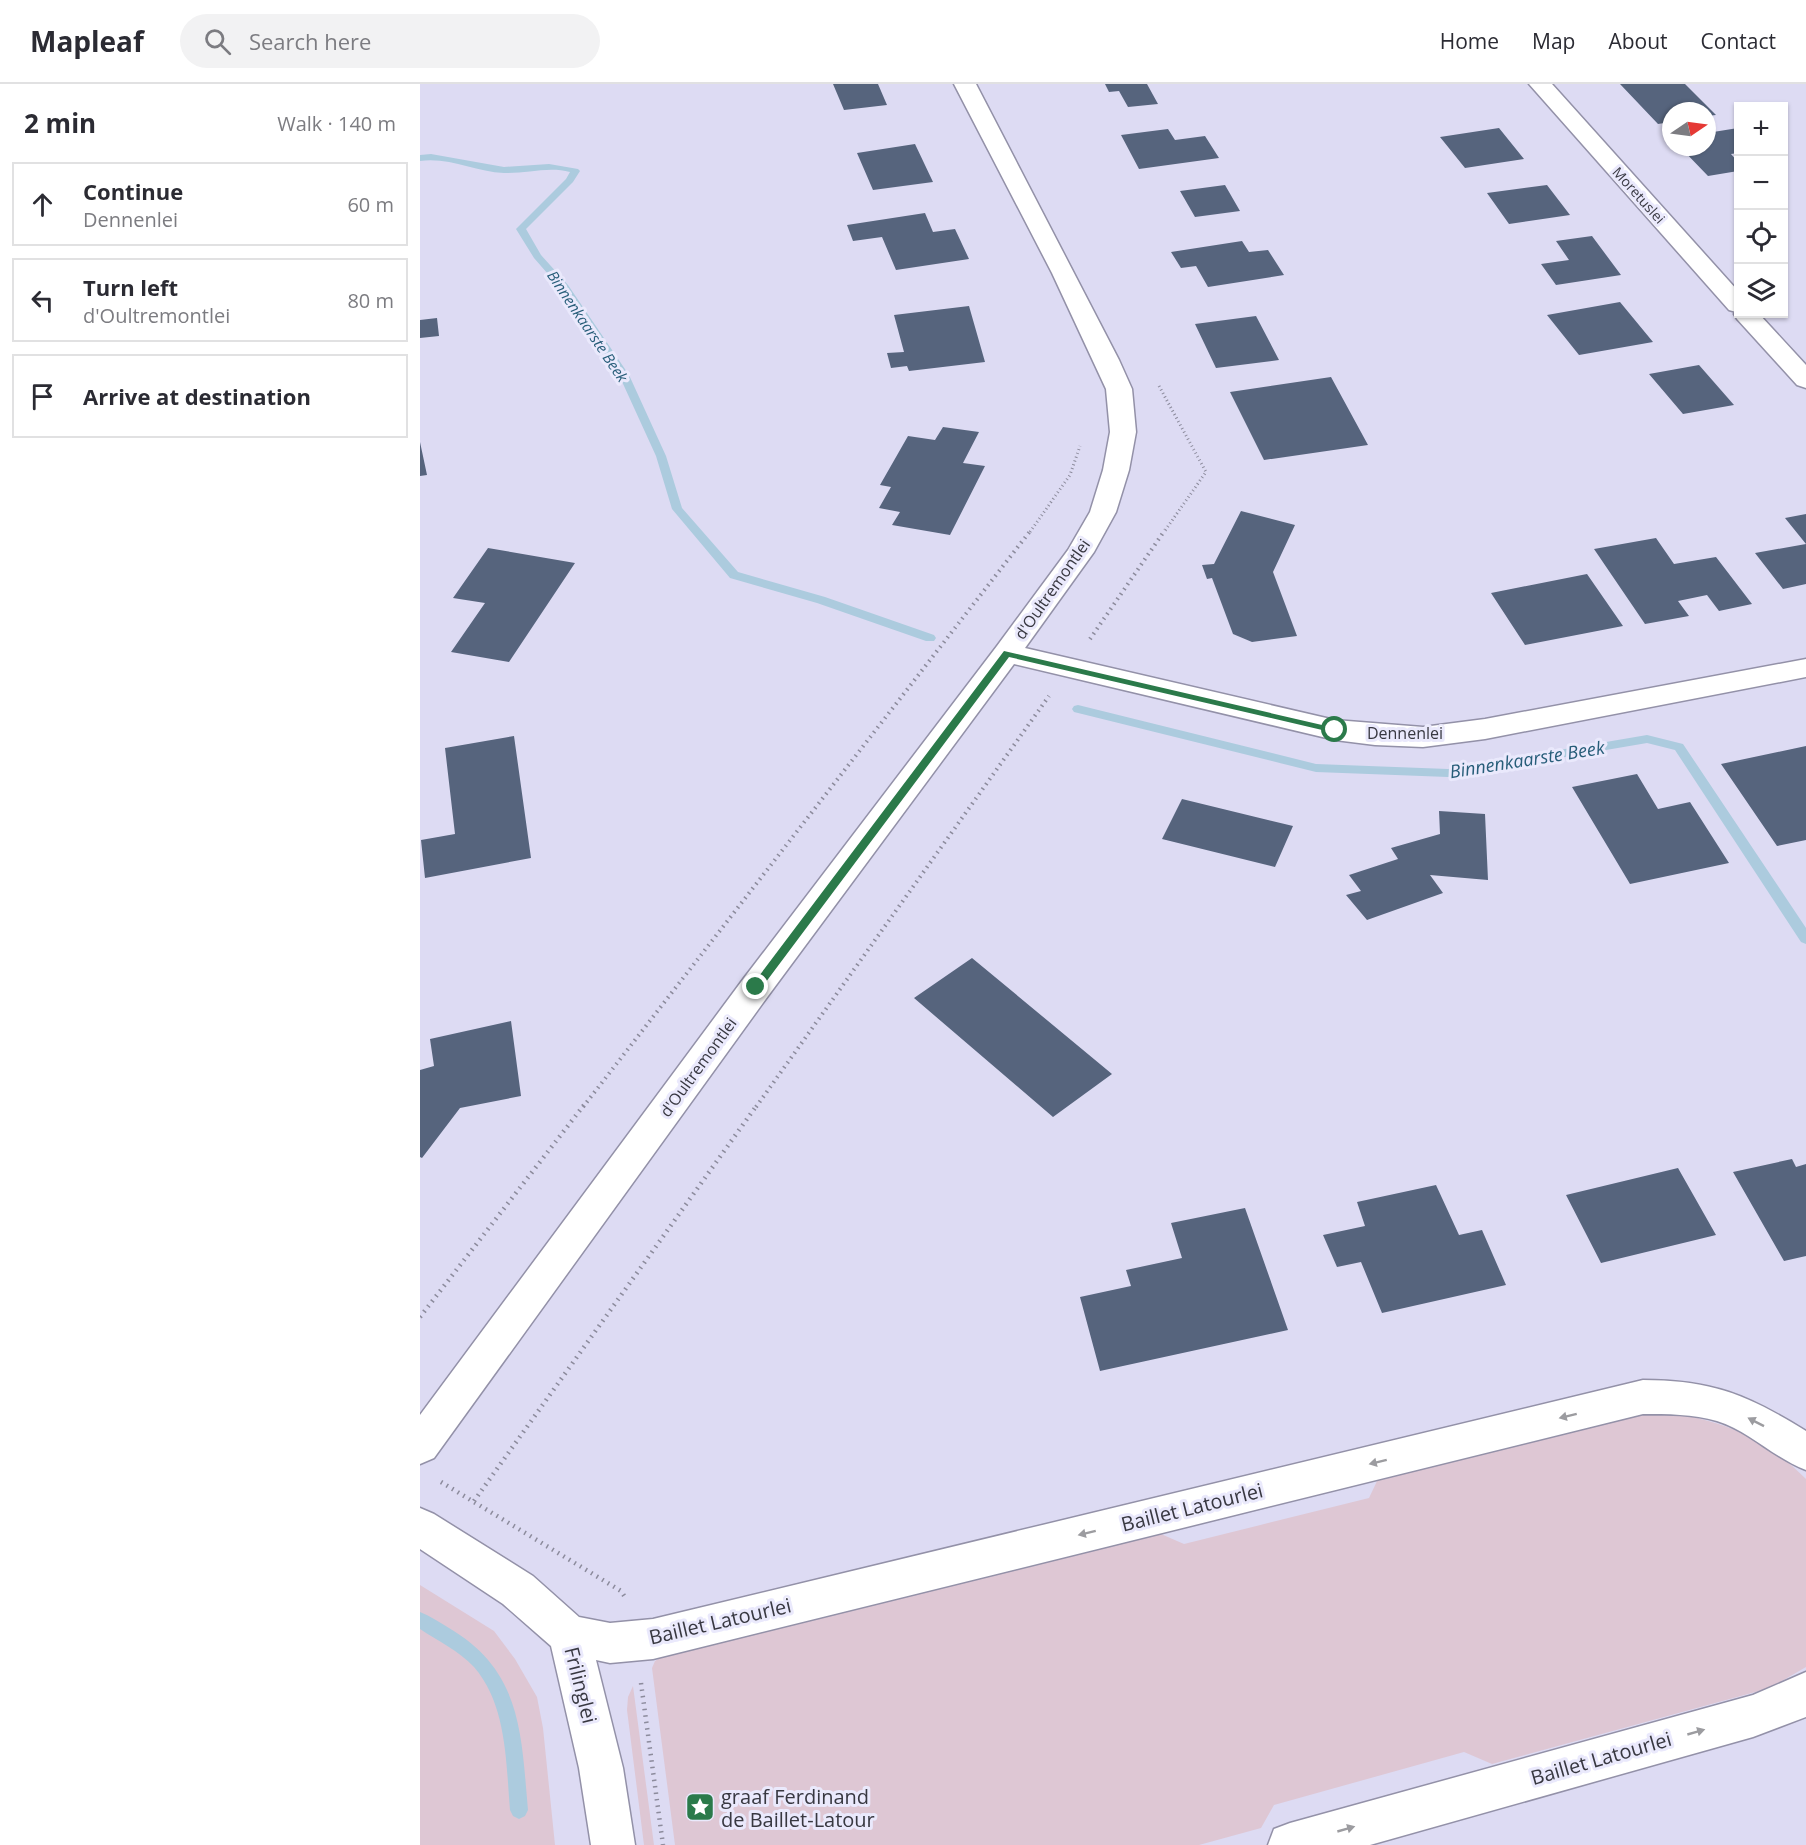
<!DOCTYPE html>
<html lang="en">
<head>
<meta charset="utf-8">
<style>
	:root { --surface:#fff; --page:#f2f2f3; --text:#2b2b33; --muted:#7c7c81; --line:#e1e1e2 }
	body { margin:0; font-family:"Open Sans",sans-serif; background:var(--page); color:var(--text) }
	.controls { position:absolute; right:18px; top:18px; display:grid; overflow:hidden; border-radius:0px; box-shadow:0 2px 4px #0004 }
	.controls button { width:54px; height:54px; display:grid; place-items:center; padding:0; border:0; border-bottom:2px solid var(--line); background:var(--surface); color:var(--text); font:30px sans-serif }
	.compass { position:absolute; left:1242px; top:18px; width:54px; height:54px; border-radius:50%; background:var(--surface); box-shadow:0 2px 4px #0004; rotate:77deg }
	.stop { position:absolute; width:18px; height:18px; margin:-14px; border:4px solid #2b7a4a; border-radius:50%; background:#fff }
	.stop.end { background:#2b7a4a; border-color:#fff; box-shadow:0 2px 6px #0008 }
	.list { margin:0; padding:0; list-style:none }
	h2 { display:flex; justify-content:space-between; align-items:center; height:78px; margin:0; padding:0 24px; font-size:26px }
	h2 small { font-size:20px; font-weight:400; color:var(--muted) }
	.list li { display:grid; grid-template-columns:39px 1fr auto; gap:18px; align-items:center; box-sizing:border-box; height:84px; margin:0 12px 12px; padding:0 12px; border:2px solid var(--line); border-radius:0px }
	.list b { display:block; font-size:22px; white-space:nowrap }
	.list p { margin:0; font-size:20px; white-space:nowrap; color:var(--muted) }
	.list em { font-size:20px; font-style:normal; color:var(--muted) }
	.icon { flex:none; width:33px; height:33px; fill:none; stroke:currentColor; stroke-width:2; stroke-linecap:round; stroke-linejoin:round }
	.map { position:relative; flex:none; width:1386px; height:1761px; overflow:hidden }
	header { display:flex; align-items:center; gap:36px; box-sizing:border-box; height:84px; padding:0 30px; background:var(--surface); border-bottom:2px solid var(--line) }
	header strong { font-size:28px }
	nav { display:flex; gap:33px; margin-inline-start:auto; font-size:21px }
	.search { width:420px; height:54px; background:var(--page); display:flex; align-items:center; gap:15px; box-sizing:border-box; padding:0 21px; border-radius:33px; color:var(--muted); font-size:22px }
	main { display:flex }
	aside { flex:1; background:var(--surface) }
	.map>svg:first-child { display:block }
</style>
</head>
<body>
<header>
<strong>Mapleaf</strong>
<div class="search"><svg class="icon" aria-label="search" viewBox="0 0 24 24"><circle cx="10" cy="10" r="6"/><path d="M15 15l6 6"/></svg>Search here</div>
<nav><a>Home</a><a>Map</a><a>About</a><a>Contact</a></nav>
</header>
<main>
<aside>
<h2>2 min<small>Walk · 140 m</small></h2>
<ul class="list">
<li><svg class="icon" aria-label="ahead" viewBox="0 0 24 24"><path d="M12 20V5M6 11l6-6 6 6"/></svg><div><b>Continue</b><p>Dennenlei</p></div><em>60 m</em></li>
<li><svg class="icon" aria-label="left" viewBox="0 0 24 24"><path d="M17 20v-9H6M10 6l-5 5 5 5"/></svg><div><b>Turn left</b><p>d'Oultremontlei</p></div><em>80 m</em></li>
<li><svg class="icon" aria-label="arrive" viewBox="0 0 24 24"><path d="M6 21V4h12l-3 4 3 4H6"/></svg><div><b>Arrive at destination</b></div></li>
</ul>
</aside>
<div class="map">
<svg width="1386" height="1761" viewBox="0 0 1386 1761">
	<rect width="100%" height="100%" fill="#dddbf3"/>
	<!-- green -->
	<path fill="#dec7d4" d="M1253,1329C1309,1339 1346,1355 1386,1395V1583L1350,1604L1072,1680L1044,1668L854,1721L841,1744L779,1761H255L232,1584L235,1577L247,1570L741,1450L764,1460L949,1414L958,1395L1188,1338L1228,1330Z
		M0,1501L74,1547L95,1575L117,1613L123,1644L135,1761H0Z
		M213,1602L234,1761H224L207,1626L208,1613Z"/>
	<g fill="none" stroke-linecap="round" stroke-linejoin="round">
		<!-- stream -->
		<path fill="#accbde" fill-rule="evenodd" d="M11,70L84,83L129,80L158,85L160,87L153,98L106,145L121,171L148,201L209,291L246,372L262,424L318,488L405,513L514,551L516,554L514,557H506L397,519L310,494L252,425L236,372L199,291L141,205L114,174L96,145L146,95L150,88C128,82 106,90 84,89C55,88 30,73 0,77V71Z
			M658,621L896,680L1028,685L1227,651L1263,660L1386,844V860L1381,858L1255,666L1227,659L1028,693L896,688L654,628L652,625L654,622Z
			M0,1528C10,1532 19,1538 29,1544C102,1587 101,1649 108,1726L105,1732L99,1735L93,1732L90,1726C86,1679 87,1621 54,1583C39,1567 18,1557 0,1545Z"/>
	</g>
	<!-- building -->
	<path fill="#56647d" d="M413,0H458L467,21L424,26Z
		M685,0H727L738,20L708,23L699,7L689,8Z
		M1200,0H1265L1296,31L1287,32V27H1251V38L1238,40Z
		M1079,44L1104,75L1045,84L1020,53Z
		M1318,44V69L1311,70L1318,78V87L1288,92L1260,63H1287V49Z
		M748,45L755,56L785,52L799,74L719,85L701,51Z
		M495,60L513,98L453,106L437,69Z
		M805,101L820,127L775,133L760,107Z
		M1127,101L1150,131L1089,140L1067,109Z
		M505,129L513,148L535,145L549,175L476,186L462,153L433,157L427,141Z
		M1172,152L1201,191L1136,201L1121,180L1149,176L1136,157Z
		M822,157L829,168L848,166L864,191L788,203L776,182L761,184L751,168Z
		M1200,218L1233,258L1159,271L1127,231Z
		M549,222L565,278L489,287L487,282L471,284L467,269L484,268L474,231Z
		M836,232L859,276L796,284L775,240Z
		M17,234L19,252L0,254V236Z
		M1279,281L1314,321L1263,330L1229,290Z
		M911,293L948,361L844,376L810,308Z
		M523,343L559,348L543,379L565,382L530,451L472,441L480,428L459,424L471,403L460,401L488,352L515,356Z
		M0,358L7,391L0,392Z
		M821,427L875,441L853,488L877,552L832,558L813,550L792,494L787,495L782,481L794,480Z
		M1386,430V460L1365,434Z
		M1236,454L1254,480L1296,473L1332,520L1299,527L1287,511L1258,517L1269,532L1225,540L1174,465Z
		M1386,460V500L1363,505L1335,469Z
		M68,464L155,479L89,578L31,568L65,519L33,514Z
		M1167,490L1203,542L1105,561L1071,509Z
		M94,652L111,774L5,794L1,756L35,750L25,664Z
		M1386,662V756L1357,762L1301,680Z
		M1217,690L1238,725L1270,718L1309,779L1210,800L1152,703Z
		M762,715L873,742L855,783L742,755Z
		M1019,727L1065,730L1068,796L1010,791L1023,809L947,836L926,811L941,807L929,791L978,775L971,764L1020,750Z
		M552,874L692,990L633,1033L494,914Z
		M91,937L101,1012L40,1024L2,1074L0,1073V986L14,982L10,955Z
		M1372,1075L1376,1083L1386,1080V1172L1364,1177L1313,1088Z
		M1258,1084L1296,1151L1181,1179L1146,1111Z
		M1016,1101L1039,1151L1062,1146L1086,1201L962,1229L941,1178L917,1183L903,1151L945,1142L937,1118Z
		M825,1124L868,1246L680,1287L660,1213L711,1202L706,1186L762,1174L751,1139Z"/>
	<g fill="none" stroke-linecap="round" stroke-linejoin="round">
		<!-- minor casing -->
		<g stroke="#9391a8" stroke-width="3">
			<path id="minor" d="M534,0H556L699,276L712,305L716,348L709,386L696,428L674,468L605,564L915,636L1003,643L1065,635L1386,575V593L1065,655L1003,663L955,661L915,656L594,580L348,912L14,1374L0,1380V1331L324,894L577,562L648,466L670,428L683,386L690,348L686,305L632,189Z
				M1109,0H1132L1318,207V230H1339L1386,281V304L1377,301L1317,235L1314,230L1316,228L1309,226Z
				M1223,1296C1292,1296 1328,1311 1386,1347V1386C1354,1374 1329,1347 1297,1337C1273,1330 1247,1330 1223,1330L233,1575L190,1579L176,1576L203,1684L215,1761H171L159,1684L131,1562L83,1520L0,1465V1424L14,1430L113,1492L159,1533L190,1539L233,1535Z
				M1386,1588V1633L1333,1653L950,1761H848L854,1745L870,1739L1333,1611Z"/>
		</g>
		<!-- path-far2 -->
		<path stroke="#8c8b9c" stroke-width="3" stroke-dasharray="1 3" stroke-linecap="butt" d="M739,302L786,388L744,448
			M610,448L650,391L660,362"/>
		<!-- path-far1 -->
		<path stroke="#8c8b9c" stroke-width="4" stroke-dasharray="1.5 4.5" stroke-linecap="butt" d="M670,555L745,446
			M163,1023L611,446
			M336,1023L629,612"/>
		<!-- path -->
		<path stroke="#8c8b9c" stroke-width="4.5" stroke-dasharray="1.5 5" stroke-linecap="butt" d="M0,1233L164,1021
			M21,1398L201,1507L205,1513
			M54,1417L337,1021
			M221,1599L243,1761"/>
		<!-- minor -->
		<use href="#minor" fill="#fff" fill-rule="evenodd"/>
	</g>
	<!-- one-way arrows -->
	<defs><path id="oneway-solid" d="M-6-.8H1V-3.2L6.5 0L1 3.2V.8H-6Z" transform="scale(1.5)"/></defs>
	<g fill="#9c9ca0">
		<use href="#oneway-solid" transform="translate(1148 1332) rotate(166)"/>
		<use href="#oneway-solid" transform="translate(1336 1338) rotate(-153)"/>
		<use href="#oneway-solid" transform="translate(958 1378) rotate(166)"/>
		<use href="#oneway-solid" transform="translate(667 1449) rotate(166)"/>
		<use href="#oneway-solid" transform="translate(1276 1648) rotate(-16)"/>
		<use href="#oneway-solid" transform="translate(926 1745) rotate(-16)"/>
	</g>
	<!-- route -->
	<path fill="#2b7a4a" d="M584,567L915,644L919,646L915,649L589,573L340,906H333V900Z"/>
	<!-- icons -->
	<defs>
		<g id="sight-square" transform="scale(1.5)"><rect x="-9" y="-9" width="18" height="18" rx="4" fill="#2b7a4a" stroke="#eae9fc"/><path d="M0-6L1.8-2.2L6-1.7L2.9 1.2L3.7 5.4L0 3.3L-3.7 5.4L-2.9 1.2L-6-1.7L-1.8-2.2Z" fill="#fff"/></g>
	</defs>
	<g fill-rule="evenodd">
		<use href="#sight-square" x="280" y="1723"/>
	</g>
	<g text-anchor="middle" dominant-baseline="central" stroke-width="6" stroke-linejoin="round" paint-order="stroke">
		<!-- far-street labels -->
		<g font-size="14" fill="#383841" stroke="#eae9fc">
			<text transform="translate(1219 111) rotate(48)">Moretuslei</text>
		</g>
		<!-- far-water labels -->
		<g font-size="15" font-style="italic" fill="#275d79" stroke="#eae9fc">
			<text transform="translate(168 242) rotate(56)">Binnenkaarste Beek</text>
		</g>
		<!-- street labels -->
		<g font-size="16" fill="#383841" stroke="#eae9fc">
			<text transform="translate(632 505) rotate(-55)">d'Oultremontlei</text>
			<text x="985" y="649">Dennenlei</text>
			<text transform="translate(278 983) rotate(-54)">d'Oultremontlei</text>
		</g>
		<!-- water labels -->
		<g font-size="18" font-style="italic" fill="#275d79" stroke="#eae9fc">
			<text transform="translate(1107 675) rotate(-9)">Binnenkaarste Beek</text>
		</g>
		<!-- near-street labels -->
		<g font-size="20" fill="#383841" stroke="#eae9fc">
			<text transform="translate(772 1423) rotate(-14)">Baillet Latourlei</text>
			<text transform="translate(300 1537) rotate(-13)">Baillet Latourlei</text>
			<text transform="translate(161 1601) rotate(76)">Frilinglei</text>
			<text transform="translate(1181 1674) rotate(-16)">Baillet Latourlei</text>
		</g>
		<!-- near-poi labels -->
		<g font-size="20" fill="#383841" stroke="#eae9fc" text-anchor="start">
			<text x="301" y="1712">graaf Ferdinand<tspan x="301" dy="23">de Baillet-Latour</tspan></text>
		</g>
	</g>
</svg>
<div class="controls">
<button>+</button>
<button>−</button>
<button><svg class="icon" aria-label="locate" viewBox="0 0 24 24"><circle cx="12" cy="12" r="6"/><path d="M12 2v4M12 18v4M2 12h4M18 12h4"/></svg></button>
<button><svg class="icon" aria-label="layers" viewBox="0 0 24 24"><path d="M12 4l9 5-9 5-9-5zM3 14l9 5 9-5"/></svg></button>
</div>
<svg class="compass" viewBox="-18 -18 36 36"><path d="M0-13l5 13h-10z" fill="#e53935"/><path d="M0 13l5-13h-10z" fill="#7c7c81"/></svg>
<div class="stop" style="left:915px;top:646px"></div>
<div class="stop end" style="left:336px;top:903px"></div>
</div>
</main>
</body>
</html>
